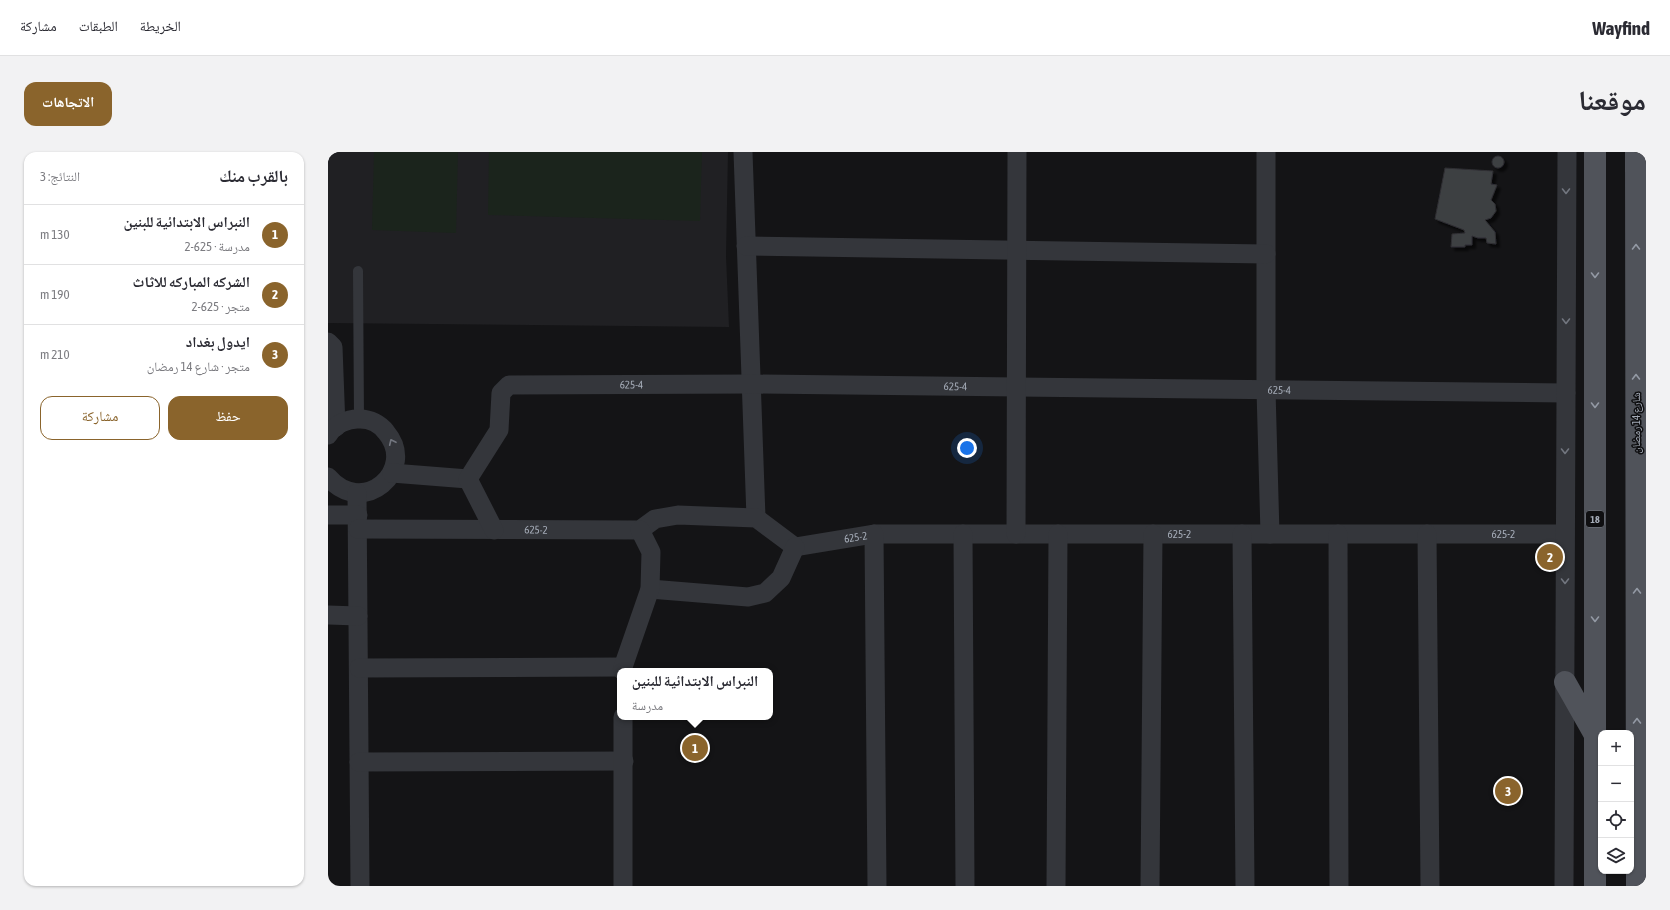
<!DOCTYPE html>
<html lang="ar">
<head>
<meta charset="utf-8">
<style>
	:root { --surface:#fff; --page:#f2f2f3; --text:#2b2b33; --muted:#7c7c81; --line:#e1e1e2; --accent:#8a642c }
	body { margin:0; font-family:"Asap Condensed","Noto Naskh Arabic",sans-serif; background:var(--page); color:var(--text); direction:rtl }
	.controls { position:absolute; right:12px; bottom:12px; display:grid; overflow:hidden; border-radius:8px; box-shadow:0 1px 3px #0004 }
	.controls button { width:36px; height:36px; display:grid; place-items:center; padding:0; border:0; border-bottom:1px solid var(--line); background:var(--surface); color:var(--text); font:20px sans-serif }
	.you { position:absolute; left:639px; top:296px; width:14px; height:14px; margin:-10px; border:3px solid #fff; border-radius:50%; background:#1a73e8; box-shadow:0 0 0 6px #1a73e833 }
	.badge { display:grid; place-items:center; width:26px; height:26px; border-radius:50%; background:var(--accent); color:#fff; font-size:13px; font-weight:700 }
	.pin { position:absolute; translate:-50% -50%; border:2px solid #fff; box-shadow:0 1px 4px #0006 }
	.popup { position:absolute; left:289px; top:516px; width:156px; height:52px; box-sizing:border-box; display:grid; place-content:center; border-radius:8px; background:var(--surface); filter:drop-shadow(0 1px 3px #0005); font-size:13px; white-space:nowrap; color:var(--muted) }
	.popup b { font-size:15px; color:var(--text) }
	.popup::after { content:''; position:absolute; left:50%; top:100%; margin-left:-8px; border:8px solid transparent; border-top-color:var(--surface) }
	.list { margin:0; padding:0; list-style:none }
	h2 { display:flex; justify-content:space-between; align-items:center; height:52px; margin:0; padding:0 16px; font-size:17px }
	h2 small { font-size:13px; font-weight:400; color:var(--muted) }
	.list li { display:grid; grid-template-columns:26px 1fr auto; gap:12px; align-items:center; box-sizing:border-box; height:60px; padding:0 16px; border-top:1px solid var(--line) }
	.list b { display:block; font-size:15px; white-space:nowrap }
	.list p { margin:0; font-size:13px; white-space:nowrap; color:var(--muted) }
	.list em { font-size:13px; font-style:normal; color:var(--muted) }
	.actions { display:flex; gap:8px; padding:12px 16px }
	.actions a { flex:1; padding:9px 0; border:1px solid var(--accent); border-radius:12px; text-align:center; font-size:14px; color:var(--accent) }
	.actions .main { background:var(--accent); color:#fff }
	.icon { flex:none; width:22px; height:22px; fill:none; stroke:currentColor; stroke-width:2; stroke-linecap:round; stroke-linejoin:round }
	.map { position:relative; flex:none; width:1318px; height:734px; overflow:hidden; direction:ltr; border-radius:12px }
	header { display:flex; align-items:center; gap:24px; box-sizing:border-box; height:56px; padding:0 20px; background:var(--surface); border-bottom:1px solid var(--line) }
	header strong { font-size:19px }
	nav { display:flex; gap:22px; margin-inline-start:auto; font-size:14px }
	.intro { display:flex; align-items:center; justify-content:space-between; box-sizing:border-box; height:96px; padding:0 24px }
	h1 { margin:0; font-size:28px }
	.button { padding:10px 18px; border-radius:12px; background:var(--accent); color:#fff; font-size:14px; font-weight:700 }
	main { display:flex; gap:24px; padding:0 24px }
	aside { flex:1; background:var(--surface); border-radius:12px; box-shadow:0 1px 3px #0004 }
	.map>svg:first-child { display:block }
</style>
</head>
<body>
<header>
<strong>Wayfind</strong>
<nav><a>الخريطة</a><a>الطبقات</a><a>مشاركة</a></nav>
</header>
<div class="intro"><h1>موقعنا</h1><a class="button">الاتجاهات</a></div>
<main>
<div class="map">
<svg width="1318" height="734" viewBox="0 0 1318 734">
	<defs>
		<filter id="shadow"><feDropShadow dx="3.5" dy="3.5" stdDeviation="1" flood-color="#0009"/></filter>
	</defs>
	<rect width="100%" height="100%" fill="#141416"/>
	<!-- built -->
	<path fill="#202023" d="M0,0H400L398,104L401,175L0,171Z"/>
	<!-- green -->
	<path fill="#1b241c" d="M46,0H130L128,81L44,78Z
		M161,0H374L372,69L160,63Z"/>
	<!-- building -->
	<path fill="#3e3f43" stroke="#2e2e32" filter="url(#shadow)" d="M1164 10a6 6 0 1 1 12 0a6 6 0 1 1-12 0Z
		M1117,16L1165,19L1163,32L1169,33L1163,48L1167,52L1168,59L1163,66L1157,68L1167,80L1168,92L1159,91L1158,86H1150L1144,84V93H1137V95H1123L1124,82L1137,81L1136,78L1107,67Z"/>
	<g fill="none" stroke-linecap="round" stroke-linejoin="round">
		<!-- service -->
		<path stroke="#34363b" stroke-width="10" d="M30,119L31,267"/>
		<!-- minor -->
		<g stroke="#34363b" stroke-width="19">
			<path d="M415,0L428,366"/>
			<path d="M938,0V238L942,382"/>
			<path d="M418,94L938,102"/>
			<path d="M0,190L5,195L8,275"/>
			<path d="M0,283C6,273 20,266 32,267C42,267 52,272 58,280C90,318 35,366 0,325"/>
			<path d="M64,321L140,327"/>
			<path d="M29,341L32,734"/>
			<path d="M0,363H30"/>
			<path id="s1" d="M30,377L312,378L327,367L350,363L428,366L467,395L546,382H1237"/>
			<path id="s2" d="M166,378L140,327L171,278L173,241L181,233L424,232L1238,241"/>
			<path d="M546,382L549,734"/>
			<path d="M635,382L637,734"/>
			<path d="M688,382L689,0"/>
			<path d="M914,382L917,734"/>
			<path d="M1010,382L1011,734"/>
			<path d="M1099,382L1102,734"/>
			<path d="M322,437L420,445L437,441L453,426L467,395"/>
			<path d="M0,463L30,464"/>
			<path d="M31,516L295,515"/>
			<path d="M295,519V515L322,437L323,400L312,378"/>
			<path d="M31,610L296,609"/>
			<path d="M295,734V565"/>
			<path d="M728,734L730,382"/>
			<path d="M822,734L825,382"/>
			<path d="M1236,734L1239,0"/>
		</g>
		<!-- primary -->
		<path stroke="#50535a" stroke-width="22" d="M1267,0V734
			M1308,0L1309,734
			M1237,530L1267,583"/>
	</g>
	<!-- one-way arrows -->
	<defs><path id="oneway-chevron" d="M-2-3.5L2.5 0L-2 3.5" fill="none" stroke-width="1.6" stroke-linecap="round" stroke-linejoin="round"/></defs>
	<g stroke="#72767f">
		<use href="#oneway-chevron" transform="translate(1238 39) rotate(90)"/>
		<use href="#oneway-chevron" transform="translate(1238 169) rotate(90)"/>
		<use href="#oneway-chevron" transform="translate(64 290) rotate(-115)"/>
		<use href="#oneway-chevron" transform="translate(1237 299) rotate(90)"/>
		<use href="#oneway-chevron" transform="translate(1237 429) rotate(90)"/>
	</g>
	<g stroke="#9399a4">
		<use href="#oneway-chevron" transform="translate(1308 95) rotate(-90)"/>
		<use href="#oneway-chevron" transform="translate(1267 123) rotate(90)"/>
		<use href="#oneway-chevron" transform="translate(1308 225) rotate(-90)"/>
		<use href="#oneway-chevron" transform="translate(1267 253) rotate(90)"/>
		<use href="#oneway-chevron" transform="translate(1309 439) rotate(-90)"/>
		<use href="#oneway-chevron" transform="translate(1267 467) rotate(90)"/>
		<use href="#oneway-chevron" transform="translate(1309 569) rotate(-90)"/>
	</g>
	<g text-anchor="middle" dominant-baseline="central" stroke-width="3" stroke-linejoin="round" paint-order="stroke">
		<!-- shield labels -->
		<rect fill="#0f0f11" stroke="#777c85" stroke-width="1" x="1258" y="359" width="18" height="16" rx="3"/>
		<g font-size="10" font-weight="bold" fill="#a4abb7">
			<text x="1267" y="367">18</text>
		</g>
		<!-- street labels -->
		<g font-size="11" fill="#a4abb7" stroke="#0f0f11">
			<text stroke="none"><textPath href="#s2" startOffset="286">625-4</textPath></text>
			<text stroke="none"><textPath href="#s2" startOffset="610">625-4</textPath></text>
			<text stroke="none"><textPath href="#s2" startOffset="934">625-4</textPath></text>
			<text transform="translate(1308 271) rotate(-90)">شارع 14 رمضان</text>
			<text stroke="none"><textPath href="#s1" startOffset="178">625-2</textPath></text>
			<text stroke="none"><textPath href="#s1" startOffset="836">625-2</textPath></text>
			<text stroke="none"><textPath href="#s1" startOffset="1160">625-2</textPath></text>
			<text stroke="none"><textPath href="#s1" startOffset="512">625-2</textPath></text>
		</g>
	</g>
</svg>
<div class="controls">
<button>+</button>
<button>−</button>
<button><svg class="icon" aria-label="locate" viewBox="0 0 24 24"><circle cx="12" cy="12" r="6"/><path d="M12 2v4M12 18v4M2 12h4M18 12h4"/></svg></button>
<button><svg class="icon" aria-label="layers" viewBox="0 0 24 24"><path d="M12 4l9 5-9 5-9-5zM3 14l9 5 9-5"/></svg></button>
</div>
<div class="you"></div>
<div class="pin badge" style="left:367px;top:596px">1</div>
<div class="popup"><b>النبراس الابتدائية للبنين</b>مدرسة</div>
<div class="pin badge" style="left:1222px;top:405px">2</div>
<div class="pin badge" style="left:1180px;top:639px">3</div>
</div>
<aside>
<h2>بالقرب منك<small>النتائج: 3</small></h2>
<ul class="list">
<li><span class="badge">1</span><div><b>النبراس الابتدائية للبنين</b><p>مدرسة · 625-2</p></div><em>130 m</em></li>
<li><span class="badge">2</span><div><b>الشركه المباركه للاثاث</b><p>متجر · 625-2</p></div><em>190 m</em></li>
<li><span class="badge">3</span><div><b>ايدول بغداد</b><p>متجر · شارع 14 رمضان</p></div><em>210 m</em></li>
</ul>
<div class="actions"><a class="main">حفظ</a><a>مشاركة</a></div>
</aside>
</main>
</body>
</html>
